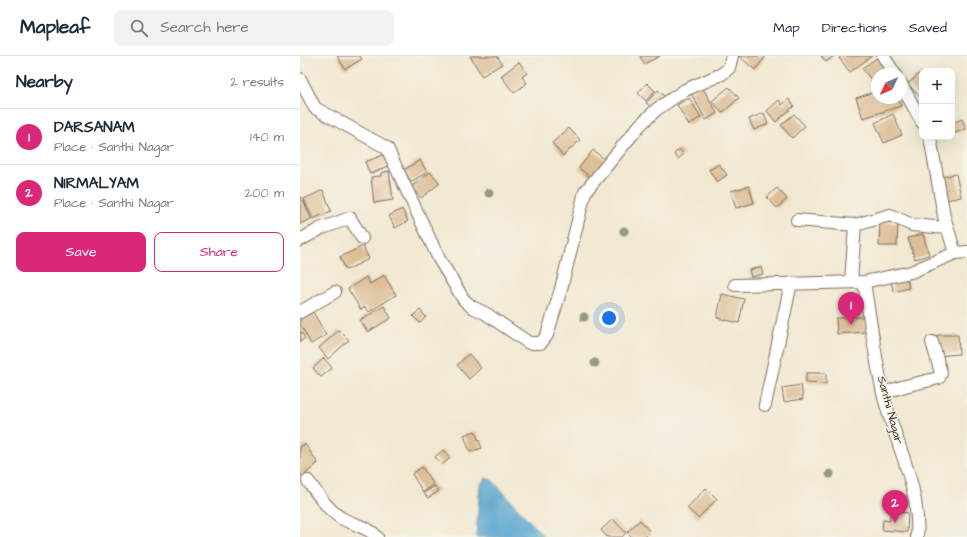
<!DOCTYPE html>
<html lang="en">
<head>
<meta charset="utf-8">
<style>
	:root { --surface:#fff; --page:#f2f2f3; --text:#1f2937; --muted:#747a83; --line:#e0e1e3; --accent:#db2777 }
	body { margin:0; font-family:"Architects Daughter",sans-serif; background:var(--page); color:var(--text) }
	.controls { position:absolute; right:12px; top:12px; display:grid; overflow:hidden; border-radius:8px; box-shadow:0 4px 16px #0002 }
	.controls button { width:36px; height:36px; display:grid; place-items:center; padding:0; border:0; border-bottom:1px solid var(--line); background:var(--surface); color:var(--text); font:20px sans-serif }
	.compass { position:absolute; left:571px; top:12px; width:36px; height:36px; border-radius:50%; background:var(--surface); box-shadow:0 4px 16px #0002; rotate:226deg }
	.you { position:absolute; left:309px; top:262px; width:14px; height:14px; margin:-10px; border:3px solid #fff; border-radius:50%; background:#1a73e8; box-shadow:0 0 0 6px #1a73e833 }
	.badge { display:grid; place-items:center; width:26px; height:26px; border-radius:50%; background:var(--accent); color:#fff; font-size:13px; font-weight:700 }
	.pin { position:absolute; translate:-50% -33px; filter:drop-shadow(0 1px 2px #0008) }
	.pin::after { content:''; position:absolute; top:21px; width:14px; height:12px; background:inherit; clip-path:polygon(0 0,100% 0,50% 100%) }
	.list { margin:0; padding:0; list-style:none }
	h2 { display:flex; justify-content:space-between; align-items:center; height:52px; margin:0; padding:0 16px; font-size:17px }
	h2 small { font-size:13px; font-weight:400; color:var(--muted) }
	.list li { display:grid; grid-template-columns:26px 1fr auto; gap:12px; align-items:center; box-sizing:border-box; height:56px; padding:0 16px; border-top:1px solid var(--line) }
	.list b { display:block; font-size:15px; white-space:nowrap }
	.list p { margin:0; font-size:13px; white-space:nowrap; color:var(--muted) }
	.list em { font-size:13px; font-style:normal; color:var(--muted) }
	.actions { display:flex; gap:8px; padding:12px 16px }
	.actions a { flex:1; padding:9px 0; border:1px solid var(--accent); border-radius:8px; text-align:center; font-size:14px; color:var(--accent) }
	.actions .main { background:var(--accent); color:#fff }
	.icon { flex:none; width:22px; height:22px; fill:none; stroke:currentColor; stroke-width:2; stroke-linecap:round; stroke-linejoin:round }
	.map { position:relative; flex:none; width:667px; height:481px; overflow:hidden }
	header { display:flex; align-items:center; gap:24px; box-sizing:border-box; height:56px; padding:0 20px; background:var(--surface); border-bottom:1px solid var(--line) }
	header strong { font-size:19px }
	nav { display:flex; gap:22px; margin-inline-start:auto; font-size:14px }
	.search { width:280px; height:36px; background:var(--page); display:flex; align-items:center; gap:10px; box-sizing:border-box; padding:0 14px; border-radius:8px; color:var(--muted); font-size:15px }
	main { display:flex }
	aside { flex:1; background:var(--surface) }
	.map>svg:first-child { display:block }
</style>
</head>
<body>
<header>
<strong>Mapleaf</strong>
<div class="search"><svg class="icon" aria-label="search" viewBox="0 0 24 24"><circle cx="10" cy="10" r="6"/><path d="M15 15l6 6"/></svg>Search here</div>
<nav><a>Map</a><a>Directions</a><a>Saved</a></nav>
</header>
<main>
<aside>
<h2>Nearby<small>2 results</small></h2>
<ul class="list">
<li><span class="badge">1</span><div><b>DARSANAM</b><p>Place · Santhi Nagar</p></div><em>140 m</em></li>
<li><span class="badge">2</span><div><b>NIRMALYAM</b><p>Place · Santhi Nagar</p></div><em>200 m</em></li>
</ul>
<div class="actions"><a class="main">Save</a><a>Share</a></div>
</aside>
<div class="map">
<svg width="667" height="481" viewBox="0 0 667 481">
	<rect width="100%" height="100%" fill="#f7f3e8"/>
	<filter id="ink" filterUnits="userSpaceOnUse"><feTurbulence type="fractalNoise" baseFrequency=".025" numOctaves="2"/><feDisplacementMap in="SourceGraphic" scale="8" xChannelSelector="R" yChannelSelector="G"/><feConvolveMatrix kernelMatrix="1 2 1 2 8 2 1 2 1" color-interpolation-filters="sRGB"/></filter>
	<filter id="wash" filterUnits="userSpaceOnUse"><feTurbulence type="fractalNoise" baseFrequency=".012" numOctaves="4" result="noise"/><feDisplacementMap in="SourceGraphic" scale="16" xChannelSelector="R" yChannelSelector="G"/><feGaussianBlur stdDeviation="0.9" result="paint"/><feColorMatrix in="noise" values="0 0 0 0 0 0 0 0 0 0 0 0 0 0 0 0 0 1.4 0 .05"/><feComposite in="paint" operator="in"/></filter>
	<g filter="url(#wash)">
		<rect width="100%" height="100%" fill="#f1e8d1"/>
		<!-- water -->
		<path fill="#55a3ce" stroke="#486676" d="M186,422L193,425L244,481H176L180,429Z"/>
		<g id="blocks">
			<!-- building -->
			<path fill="#ddbe95" d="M37,0H60L62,3L45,13Z
				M170,0H197L202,8L182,20Z
				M340,0H360L344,8Z
				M439,0H466L455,14Z
				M521,0H534L526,6Z
				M542,0H572L550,16L539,2Z
				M577,2L588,18H577V26L574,28L562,12Z
				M219,6L227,17L222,21L227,27L214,37L201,20Z
				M621,16L622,17V43L608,28Z
				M347,27L355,35L346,45L338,37Z
				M401,29L417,57L406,64L390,36Z
				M429,31L439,42L422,57L412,45Z
				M358,34L365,41L354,53L346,47Z
				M577,35V42H598L601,50L563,62L556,42Z
				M389,42L401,61L389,69L377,49Z
				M489,43L494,50L476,66L467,55L479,44L482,49Z
				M464,57L468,68L454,74L449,63Z
				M494,58L505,70L492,82L481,69Z
				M593,58L602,79L584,87L575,67Z
				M662,63L666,73L652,78V67Z
				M269,72L280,84L263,100L252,87Z
				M379,93L384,98L378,103L374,98Z
				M293,94L305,104L291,122L279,112Z
				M86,98L91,109L70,118L65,106Z
				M120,104L127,116L111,126L104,114Z
				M419,108L427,119L417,126L409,114Z
				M89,115L93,144L74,147L71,121L81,120V117Z
				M130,116L140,127L121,142L111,131Z
				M656,118L661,141L646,144L641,121Z
				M449,130L454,147L436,152L431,135Z
				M477,132L487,143L477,152L467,141Z
				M23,134L31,155L13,163L4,143Z
				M2,141L11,163L0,168V142Z
				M102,153L108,165L95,172L89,160Z
				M580,166L598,167L597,190H579Z
				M623,178L629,199L615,203L608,182Z
				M63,190L69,203L46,214L40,201Z
				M461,211L463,218L451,221L449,214Z
				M84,219L96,239L69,256L65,251L61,254L48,233L66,221L70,228Z
				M607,222L609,232L594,236L591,226Z
				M422,238L444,243L439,267L417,262Z
				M84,250L91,262L68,276L60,264Z
				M120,254L126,261L120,267L113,260Z
				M13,256L26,279L11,288L0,268V263Z
				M565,261L566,276L537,278L536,262Z
				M0,274L5,282L0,286Z
				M39,274L49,284L28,303L19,292Z
				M637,279H658L659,298L638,300Z
				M169,298L181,312L169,323L157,309Z
				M24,302L32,312L21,321L13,312Z
				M506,317H526V328L506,327Z
				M501,329L503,343L484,346L482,332Z
				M175,375L182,392L170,396L164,379Z
				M5,388L18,407L2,421L0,416V391Z
				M143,394L150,402L142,409L135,401Z
				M122,411L134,429L123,436L112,418Z
				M135,430L139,435L128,442L124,437Z
				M406,432L417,443L398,462L387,452Z
				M590,455L608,457L607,476L582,474L583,464L590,465Z
				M313,463L326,477L322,481H307L301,474Z
				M340,464L350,476L345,481H332L327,476Z"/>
		</g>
	</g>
	<g filter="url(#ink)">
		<use href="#blocks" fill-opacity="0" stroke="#7b6c5d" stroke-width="1"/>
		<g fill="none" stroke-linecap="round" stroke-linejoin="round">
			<!-- street casing -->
			<g stroke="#7b6c5d" stroke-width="14">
				<path id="street" d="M583,0L595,18
					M0,23L15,52L87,92L139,203L164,244L172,251L185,257L229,287H241L247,279L261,233L285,136L340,69L357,53L385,34L422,18L429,12L432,0
					M601,28L622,66
					M630,81L644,160L655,197L667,196
					M497,164L555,169L590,159L612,169L647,172
					M0,184L20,173L50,162L62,182
					M551,226L555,169
					M564,226C570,263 575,300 583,337C594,385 621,431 617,481
					M435,229L564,226L611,216L655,197
					M0,256L35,236
					M583,337L605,330L639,322L641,317L632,286
					M465,349L491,227
					M8,425C18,438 27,453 41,462C53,469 68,470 77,481"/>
			</g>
			<!-- street -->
			<use href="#street" stroke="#fff" stroke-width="12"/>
		</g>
		<!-- trees -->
		<g fill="#969a81">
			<circle cx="189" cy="137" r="4.5"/>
			<circle cx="324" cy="175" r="4.5"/>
			<circle cx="284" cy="261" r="4.5"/>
			<circle cx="295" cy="307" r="4.5"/>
			<circle cx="530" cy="418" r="4.5"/>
		</g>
	</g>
	<g text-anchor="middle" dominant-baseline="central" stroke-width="3" stroke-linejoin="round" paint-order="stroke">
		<!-- street labels -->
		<g font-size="12" fill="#3b2a1e" stroke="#f7f3e8">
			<text transform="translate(590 354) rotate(75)">Santhi Nagar</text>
		</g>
	</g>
</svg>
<div class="controls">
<button>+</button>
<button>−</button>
</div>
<svg class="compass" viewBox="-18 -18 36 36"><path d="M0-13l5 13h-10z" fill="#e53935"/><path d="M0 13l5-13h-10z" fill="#747a83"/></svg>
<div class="you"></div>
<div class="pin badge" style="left:551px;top:269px">1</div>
<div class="pin badge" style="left:595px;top:467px">2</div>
</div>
</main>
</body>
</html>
